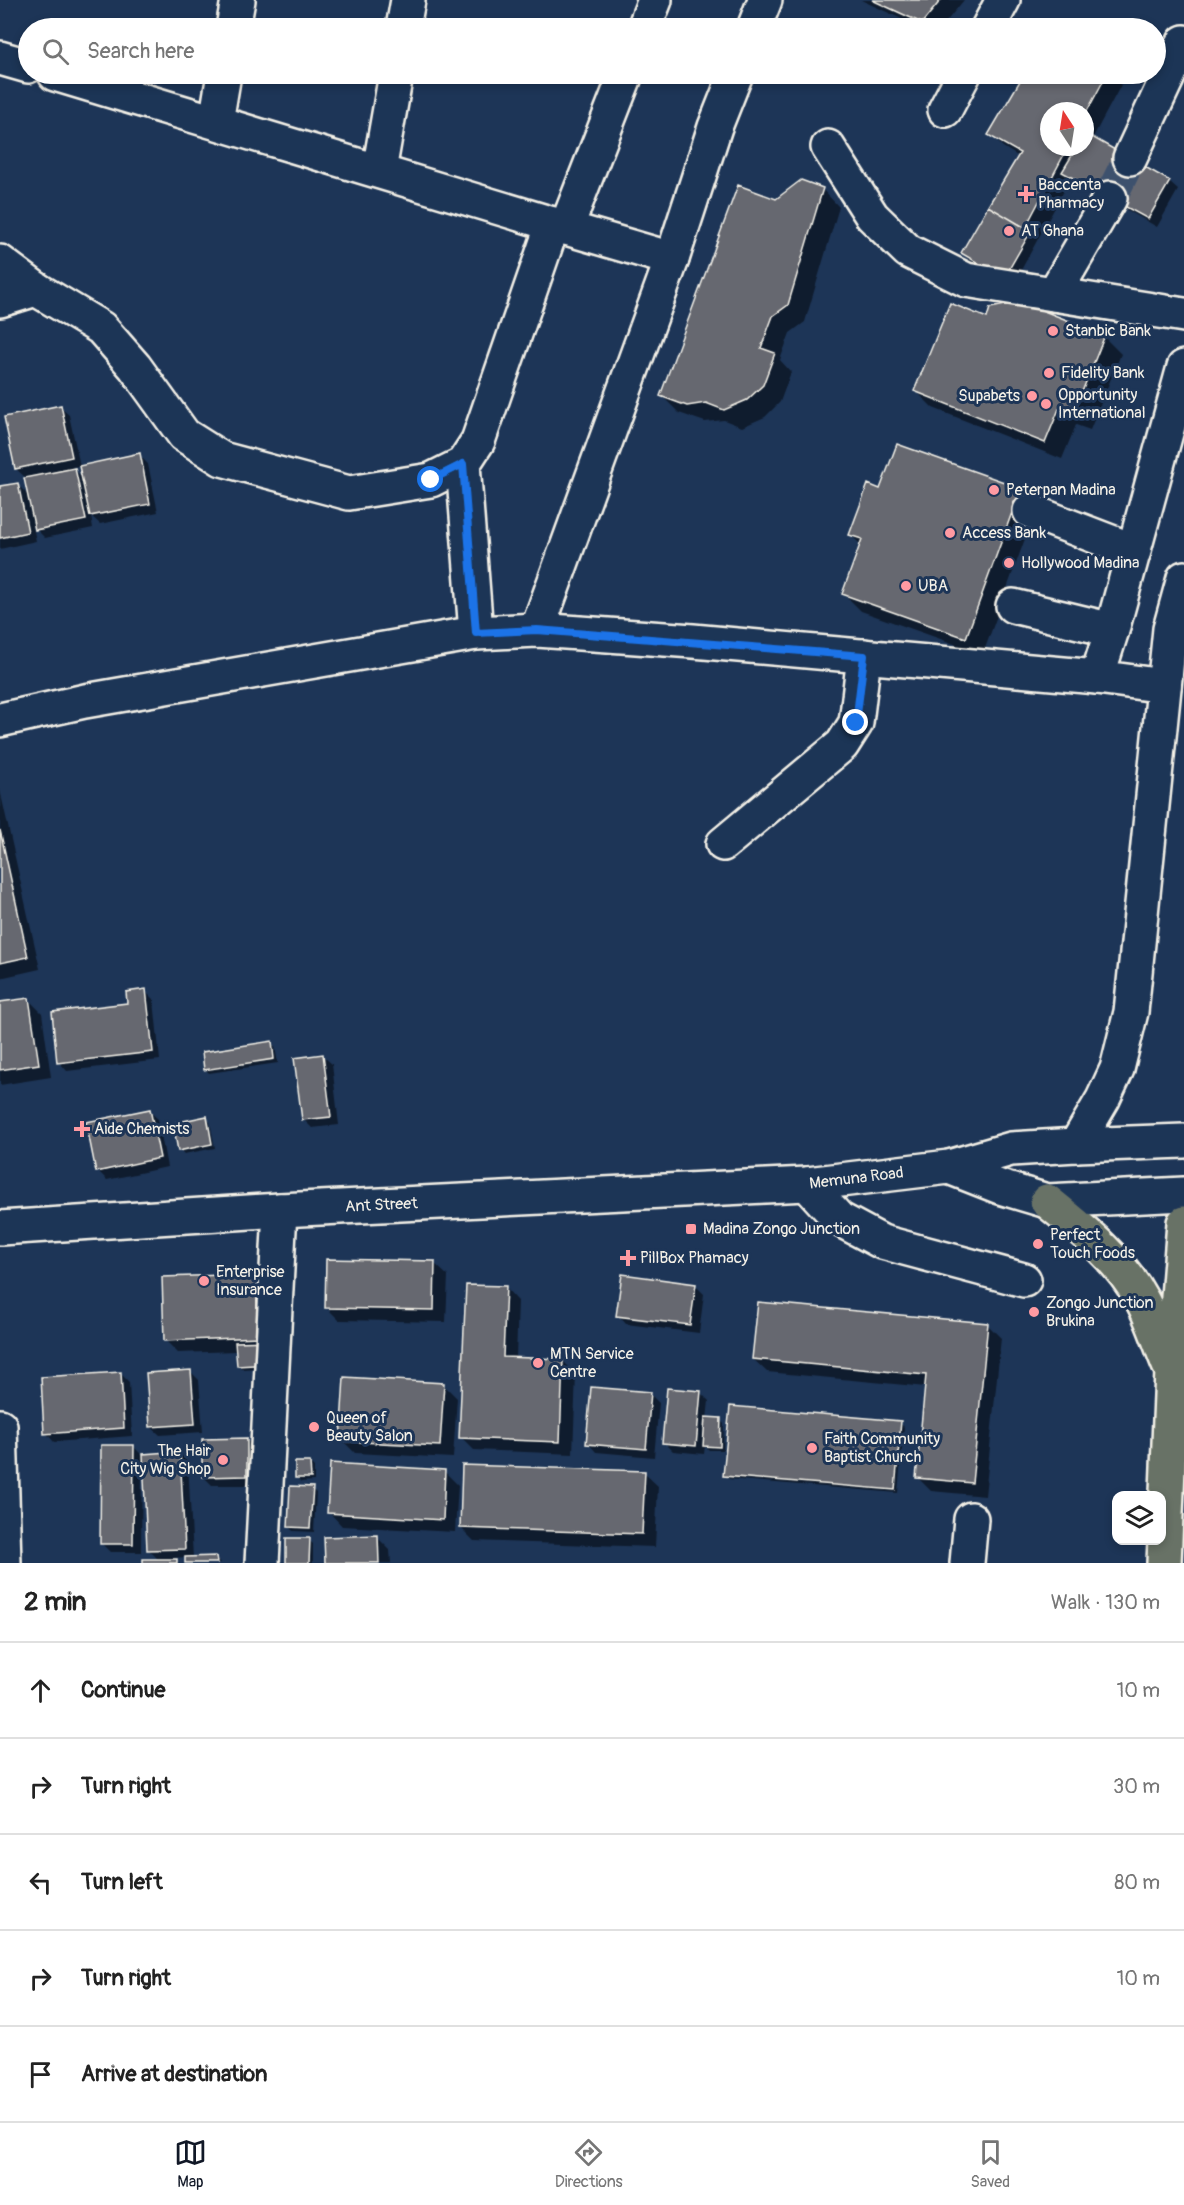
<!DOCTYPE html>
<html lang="en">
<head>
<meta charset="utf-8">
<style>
	:root { --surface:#fff; --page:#f2f2f2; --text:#222; --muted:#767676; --line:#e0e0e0; --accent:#111827 }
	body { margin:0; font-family:Pangolin,sans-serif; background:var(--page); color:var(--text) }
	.controls { position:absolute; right:18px; bottom:18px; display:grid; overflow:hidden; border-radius:12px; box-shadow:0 3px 9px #0003 }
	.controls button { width:54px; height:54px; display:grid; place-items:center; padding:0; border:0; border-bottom:2px solid var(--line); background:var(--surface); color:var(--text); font:30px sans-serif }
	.compass { position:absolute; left:1040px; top:102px; width:54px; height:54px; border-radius:50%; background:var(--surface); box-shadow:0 3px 9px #0003; rotate:348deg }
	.stop { position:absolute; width:18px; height:18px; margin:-14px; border:4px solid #1a73e8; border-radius:50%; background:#fff }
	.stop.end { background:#1a73e8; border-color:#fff; box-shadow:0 2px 6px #0008 }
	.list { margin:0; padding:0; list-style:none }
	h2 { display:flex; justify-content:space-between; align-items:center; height:78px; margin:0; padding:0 24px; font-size:26px }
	h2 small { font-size:20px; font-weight:400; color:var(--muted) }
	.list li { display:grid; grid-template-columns:39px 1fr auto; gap:18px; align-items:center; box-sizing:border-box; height:96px; padding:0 24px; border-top:2px solid var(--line) }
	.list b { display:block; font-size:22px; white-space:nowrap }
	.list em { font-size:20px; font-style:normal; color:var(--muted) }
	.icon { flex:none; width:33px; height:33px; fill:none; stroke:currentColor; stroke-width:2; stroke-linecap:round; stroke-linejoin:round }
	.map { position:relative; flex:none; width:1184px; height:1563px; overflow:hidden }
	.search { position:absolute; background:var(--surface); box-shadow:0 3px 9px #0003; left:18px; right:18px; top:18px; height:66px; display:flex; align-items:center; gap:15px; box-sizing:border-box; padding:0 21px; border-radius:33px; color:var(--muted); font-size:22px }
	.sheet { height:558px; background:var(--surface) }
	nav { display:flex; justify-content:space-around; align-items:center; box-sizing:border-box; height:84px; border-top:2px solid var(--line); background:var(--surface); font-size:16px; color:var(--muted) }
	nav a { display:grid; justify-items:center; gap:3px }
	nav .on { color:var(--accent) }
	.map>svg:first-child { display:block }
</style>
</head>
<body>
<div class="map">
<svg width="1184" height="1563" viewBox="0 0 1184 1563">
	<rect width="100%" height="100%" fill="#1d3557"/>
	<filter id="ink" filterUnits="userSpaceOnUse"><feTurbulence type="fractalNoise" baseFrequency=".0167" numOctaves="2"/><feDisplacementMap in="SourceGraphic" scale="12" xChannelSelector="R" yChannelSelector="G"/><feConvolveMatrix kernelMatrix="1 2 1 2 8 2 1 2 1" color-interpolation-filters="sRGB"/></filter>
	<g filter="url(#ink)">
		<!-- shadow -->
		<path fill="#0007" fill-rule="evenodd" d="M861,0H964L941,28H921Z
			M1026,74H1110L1121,85L1092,139L1169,182L1178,190L1157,227L1071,178L1013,285L971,261L962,253L1019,157L1003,147L990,134ZM1049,111H1085V147H1049Z
			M822,189L839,207L805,322L790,333L780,360L791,372L780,402L765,417L742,427L724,420L705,422L679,413L662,396Z
			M987,320L1104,337L1121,354L1090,430L1076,425L1062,459L933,408L916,391Z
			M60,407L69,415L80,466L72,467L83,478L139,455L148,464L158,512L100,524L91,516L93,528L45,538L33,526L36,541L0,549V488L17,484L30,497L26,478L16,469Z
			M1020,489L1037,506L983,654L861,611L844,594L861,545L851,535L881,491Z
			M0,790L40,969L0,978Z
			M145,991L154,1000L160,1060L67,1071L59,1062Z
			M28,999L42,1013L51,1077L0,1085V1004Z
			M271,1043L275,1047L278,1063L209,1073L205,1069Z
			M323,1056L332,1064L339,1125L312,1128L303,1119Z
			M149,1111L158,1119L167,1167L107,1180L98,1171Z
			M206,1118L210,1122L215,1148L184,1154L180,1150Z
			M434,1263L448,1276L446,1322L339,1320L326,1307Z
			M255,1275L268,1288L273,1367L242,1369L238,1365L237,1351L178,1353L165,1340Z
			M695,1285L704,1294L699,1333L626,1324L618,1315Z
			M505,1287L518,1301L516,1359L563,1361L576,1374L573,1454L474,1450L461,1437Z
			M987,1324L1001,1338L985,1496L931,1491L917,1477L926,1387L767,1372L753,1359Z
			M191,1372L199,1380L203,1432L160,1435L151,1427Z
			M120,1373L129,1382L132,1436L54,1442L46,1433Z
			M444,1385L457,1398L453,1458L355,1453L342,1440Z
			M700,1392L709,1401L707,1419L720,1420L724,1424L723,1450H709L705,1446L704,1454L673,1451L664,1442Z
			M650,1394L659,1403L654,1457L596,1452L588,1443Z
			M900,1423L904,1427L898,1493L729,1479L725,1475Z
			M247,1440L256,1449V1485H212L203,1476Z
			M134,1447L145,1458L180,1453L188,1462L193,1558H216L220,1563H186V1557L174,1558L179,1563H145L160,1561L149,1550L145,1461H142L141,1552H110L101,1543Z
			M310,1463L314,1467V1481L301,1482L297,1478Z
			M445,1472L458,1485L455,1532L342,1526L329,1512Z
			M644,1473L658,1486L655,1547L474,1541L461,1528Z
			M312,1489L316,1493L314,1532L293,1531L289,1527Z
			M377,1537L390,1550L391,1563H326Z
			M309,1540L313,1544V1563H287Z"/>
		<!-- building -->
		<path fill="#666870" stroke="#f4f1e8" stroke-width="1.5" d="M872,0H941L922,23Z
			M1024,74H1107L1085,115V111H1049V147H1068L1025,228L988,206L1020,153L988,135Z
			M1085,133L1170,181L1148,219L1062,172L1077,147H1085Z
			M801,180L823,188L788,305L773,316L761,348L775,353L763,385L747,400L724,410L706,403L687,406L660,396L738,185L776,199Z
			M988,206L1031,231L1004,278L961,253Z
			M1021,302L1105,335L1073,414L1059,409L1045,443L914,391L950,303L987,318L990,308Z
			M61,405L72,457L15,469L4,417Z
			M897,444L1021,488L966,638L842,594L862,539L849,535L868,484L880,489Z
			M140,453L150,504L90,516L79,466Z
			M75,468L86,520L35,530L24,478Z
			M18,483L28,532L0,538V486Z
			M0,830L28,957L0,963Z
			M146,989L153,1052L57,1063L52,1012L127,1003L126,992Z
			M29,998L39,1064L0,1070V1002Z
			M272,1041L274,1059L204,1070L202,1052Z
			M323,1054L331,1117L302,1120L294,1058Z
			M150,1109L160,1158L96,1172L86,1122Z
			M207,1116L212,1144L178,1151L173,1123Z
			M326,1259L435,1261L434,1310L325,1308Z
			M256,1274L258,1337L164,1341L162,1277Z
			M622,1274L696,1284L690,1325L616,1316Z
			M466,1285L506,1286L503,1357L563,1359L560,1442L459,1438Z
			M758,1302L988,1323L972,1483L916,1478L926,1375L752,1359Z
			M268,1341L270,1364L237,1366L235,1342Z
			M191,1370L195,1424L150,1427L146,1373Z
			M121,1372L124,1428L44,1434L41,1377Z
			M344,1377L444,1383L440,1446L340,1441Z
			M591,1387L651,1392L646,1449L586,1444Z
			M667,1388L701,1391L696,1446L662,1443Z
			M730,1406L901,1421L895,1490L723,1476Z
			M705,1417L721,1418L720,1447L703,1446Z
			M247,1438V1476L202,1477V1439Z
			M101,1445H134L133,1544H100Z
			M180,1451L185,1549L147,1550L143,1454Z
			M295,1462H310L311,1478H295Z
			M330,1463L445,1470L443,1520L327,1513Z
			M462,1465L645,1471L642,1534L460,1528Z
			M290,1486L313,1487L310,1528L288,1527Z
			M378,1535L379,1563H325L324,1537Z
			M286,1538H310L309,1563H286Z
			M216,1556L217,1563H185V1557Z
			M143,1559H177V1563H143Z"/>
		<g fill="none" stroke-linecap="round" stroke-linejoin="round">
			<!-- minor-tunnel -->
			<path stroke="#3d516d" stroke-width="33" stroke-dasharray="33 16" stroke-linecap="butt" d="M1110,198L1130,158"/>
			<!-- minor casing -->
			<g stroke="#f4f1e8" stroke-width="38">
				<g id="minor">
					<path d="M233,28L238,0"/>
					<path d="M403,28L408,0"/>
					<path d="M644,28L655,0"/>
					<path d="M754,28L765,0"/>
					<path d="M988,28L1003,0"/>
					<path d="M0,58L28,66"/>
					<path d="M55,74L566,228"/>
					<path d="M626,74L566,228L672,259"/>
					<path d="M945,110L964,74"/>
					<path d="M216,122L224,74"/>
					<path d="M828,147L872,216L908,251L966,280L1184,315"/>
					<path d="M1130,158L1184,42"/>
					<path d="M379,171L396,74"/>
					<path d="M0,262L36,289"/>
					<path d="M1054,294L1110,198"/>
					<path d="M0,300L36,289L101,328L135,367L184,435L222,459L349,493L431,480L463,464L478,441L553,224"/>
					<path d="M463,464L476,633"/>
					<path d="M1030,511L1134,551"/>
					<path d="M1013,606L1112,630"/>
					<path d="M537,630L672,259L715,127L736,74"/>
					<path d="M1097,677L1112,630L1184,367"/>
					<path d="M0,720L85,701L476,633L537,630L693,641L1097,677L1164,686"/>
					<path d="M723,844L842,745L856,723L864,656"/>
					<path d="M1076,1145L1103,1099L1117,1069L1131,1012L1170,629L1184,578"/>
					<path d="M949,1167L1000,1187L1047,1201L1184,1194"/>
					<path d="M807,1184L839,1219L882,1242L1024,1280"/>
					<path id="s1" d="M0,1228L280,1210L807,1184L949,1167L1011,1149L1076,1145L1184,1141"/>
					<path d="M0,1426L4,1563"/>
					<path d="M262,1563L280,1210"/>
					<path d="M967,1563L971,1519"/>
				</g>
			</g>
			<!-- highway casing -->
			<g stroke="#f4f1e8" stroke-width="38">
				<path id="highway" d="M1047,1201C1083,1230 1120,1259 1142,1300C1153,1320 1160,1344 1169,1365
					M1164,1563L1172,1371L1184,1223"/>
			</g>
			<!-- minor -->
			<use href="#minor" stroke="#1d3557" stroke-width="33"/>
			<!-- highway -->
			<use href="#highway" stroke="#687266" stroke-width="33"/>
		</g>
	</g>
	<g fill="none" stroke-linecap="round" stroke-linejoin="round" filter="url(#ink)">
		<!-- route -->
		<path stroke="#1a73e8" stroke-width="8" d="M431,480L463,464L476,633L537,630L864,656L856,723"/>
	</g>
	<!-- markers -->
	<g fill="#ff9aa2" stroke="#1d3557" stroke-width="2">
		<path d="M1023 185h6v6h6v6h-6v6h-6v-6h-6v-6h6z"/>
		<circle cx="1009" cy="231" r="6"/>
		<circle cx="1053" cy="331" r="6"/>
		<circle cx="1049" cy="373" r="6"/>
		<circle cx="1032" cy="396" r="6"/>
		<circle cx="1046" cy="404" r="6"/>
		<circle cx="994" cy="490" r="6"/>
		<circle cx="950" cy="533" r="6"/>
		<circle cx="1009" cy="563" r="6"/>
		<circle cx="906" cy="586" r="6"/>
		<path d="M79 1120h6v6h6v6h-6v6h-6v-6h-6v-6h6z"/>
		<rect x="685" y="1223" width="12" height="12" rx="3"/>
		<circle cx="1038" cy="1244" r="6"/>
		<path d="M625 1249h6v6h6v6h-6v6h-6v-6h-6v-6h6z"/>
		<circle cx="204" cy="1281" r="6"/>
		<circle cx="1034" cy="1312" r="6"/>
		<circle cx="538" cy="1363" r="6"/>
		<circle cx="314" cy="1427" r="6"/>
		<circle cx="812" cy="1448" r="6"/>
		<circle cx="223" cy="1460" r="6"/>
	</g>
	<g text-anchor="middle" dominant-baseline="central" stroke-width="6" stroke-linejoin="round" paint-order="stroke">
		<!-- poi labels -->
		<g font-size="16" fill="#f4f1e8" stroke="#1d3557" text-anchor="start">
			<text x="1038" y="185">Baccenta<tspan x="1038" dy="18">Pharmacy</tspan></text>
			<text x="1021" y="231">AT Ghana</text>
			<text x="1065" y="331">Stanbic Bank</text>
			<text x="1061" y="373">Fidelity Bank</text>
			<text x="1058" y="395">Opportunity<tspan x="1058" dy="18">International</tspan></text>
			<text x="1020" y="396" text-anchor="end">Supabets</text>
			<text x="1006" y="490">Peterpan Madina</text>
			<text x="962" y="533">Access Bank</text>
			<text x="1021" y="563">Hollywood Madina</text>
			<text x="918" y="586">UBA</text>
			<text x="94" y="1129">Aide Chemists</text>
			<text x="703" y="1229">Madina Zongo Junction</text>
			<text x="1050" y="1235">Perfect<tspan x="1050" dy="18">Touch Foods</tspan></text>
			<text x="640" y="1258">PillBox Phamacy</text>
			<text x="216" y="1272">Enterprise<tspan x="216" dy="18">Insurance</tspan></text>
			<text x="1046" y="1303">Zongo Junction<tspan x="1046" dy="18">Brukina</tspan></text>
			<text x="550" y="1354">MTN Service<tspan x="550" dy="18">Centre</tspan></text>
			<text x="326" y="1418">Queen of<tspan x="326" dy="18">Beauty Salon</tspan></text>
			<text x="824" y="1439">Faith Community<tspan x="824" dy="18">Baptist Church</tspan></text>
			<text x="211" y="1451" text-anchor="end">The Hair<tspan x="211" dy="18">City Wig Shop</tspan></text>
		</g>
		<!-- street labels -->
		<g font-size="16" fill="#f4f1e8" stroke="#1d3557">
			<text stroke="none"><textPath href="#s1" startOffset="858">Memuna Road</textPath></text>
			<text stroke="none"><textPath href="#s1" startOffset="382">Ant Street</textPath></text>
		</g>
	</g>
</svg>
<div class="controls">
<button><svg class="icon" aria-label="layers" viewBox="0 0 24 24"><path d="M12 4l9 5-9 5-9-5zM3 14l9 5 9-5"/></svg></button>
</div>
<svg class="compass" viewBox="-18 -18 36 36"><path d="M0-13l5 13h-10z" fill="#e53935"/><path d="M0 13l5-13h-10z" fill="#767676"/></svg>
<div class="stop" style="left:431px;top:480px"></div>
<div class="stop end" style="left:856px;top:723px"></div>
<div class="search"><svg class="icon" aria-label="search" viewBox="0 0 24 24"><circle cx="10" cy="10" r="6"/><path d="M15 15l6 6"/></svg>Search here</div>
</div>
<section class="sheet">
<h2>2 min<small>Walk · 130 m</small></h2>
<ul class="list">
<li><svg class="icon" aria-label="ahead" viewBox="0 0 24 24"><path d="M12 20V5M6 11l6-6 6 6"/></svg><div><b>Continue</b></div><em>10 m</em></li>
<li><svg class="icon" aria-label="right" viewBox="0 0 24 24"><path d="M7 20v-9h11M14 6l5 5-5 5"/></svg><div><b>Turn right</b></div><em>30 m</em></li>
<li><svg class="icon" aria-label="left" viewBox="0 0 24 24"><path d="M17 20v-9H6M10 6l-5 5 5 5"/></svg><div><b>Turn left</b></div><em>80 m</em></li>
<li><svg class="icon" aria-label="right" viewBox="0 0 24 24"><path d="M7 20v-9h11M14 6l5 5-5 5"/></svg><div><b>Turn right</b></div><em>10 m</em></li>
<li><svg class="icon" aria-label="arrive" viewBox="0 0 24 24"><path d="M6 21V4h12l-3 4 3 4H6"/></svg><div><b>Arrive at destination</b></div></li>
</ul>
</section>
<nav>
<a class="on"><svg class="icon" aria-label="map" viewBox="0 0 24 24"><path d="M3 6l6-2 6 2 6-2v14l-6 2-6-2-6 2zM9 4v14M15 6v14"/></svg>Map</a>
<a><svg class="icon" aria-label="directions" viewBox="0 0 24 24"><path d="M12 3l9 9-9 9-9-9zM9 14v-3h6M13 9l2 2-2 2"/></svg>Directions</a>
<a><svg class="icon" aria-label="saved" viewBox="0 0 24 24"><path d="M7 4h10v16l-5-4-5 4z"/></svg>Saved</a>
</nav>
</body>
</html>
